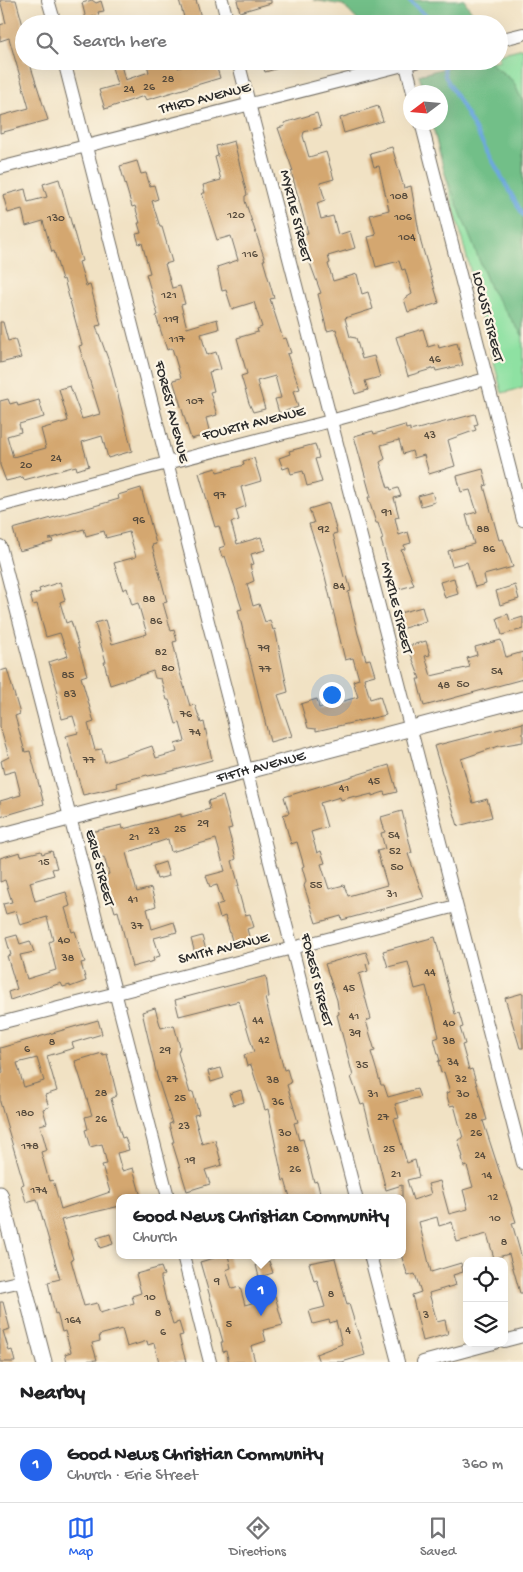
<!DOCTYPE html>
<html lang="en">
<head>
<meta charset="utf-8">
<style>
	:root { --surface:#fff; --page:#f6f6f6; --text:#202124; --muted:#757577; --line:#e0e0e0; --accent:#2563eb }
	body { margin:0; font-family:"Gochi Hand",sans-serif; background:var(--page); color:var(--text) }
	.controls { position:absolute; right:15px; bottom:15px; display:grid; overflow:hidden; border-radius:10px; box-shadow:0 5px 20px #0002 }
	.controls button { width:45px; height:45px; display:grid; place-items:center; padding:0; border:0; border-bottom:1px solid var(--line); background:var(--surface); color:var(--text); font:25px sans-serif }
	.compass { position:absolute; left:403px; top:85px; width:45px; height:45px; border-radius:50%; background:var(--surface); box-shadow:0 5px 20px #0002; rotate:254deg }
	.you { position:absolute; left:331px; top:694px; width:18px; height:18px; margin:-12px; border:4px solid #fff; border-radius:50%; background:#1a73e8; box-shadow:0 0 0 8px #1a73e833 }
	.badge { display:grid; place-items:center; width:32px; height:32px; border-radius:50%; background:var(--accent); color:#fff; font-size:16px; font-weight:700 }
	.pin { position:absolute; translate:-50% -41px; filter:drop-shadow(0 1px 2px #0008) }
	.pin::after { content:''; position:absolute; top:26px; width:18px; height:15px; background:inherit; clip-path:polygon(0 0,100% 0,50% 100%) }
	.popup { position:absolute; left:116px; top:1194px; width:290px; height:65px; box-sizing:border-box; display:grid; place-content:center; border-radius:10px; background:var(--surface); filter:drop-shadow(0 1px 4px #0005); font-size:16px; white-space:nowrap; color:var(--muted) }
	.popup b { font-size:19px; color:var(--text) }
	.popup::after { content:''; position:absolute; left:50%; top:100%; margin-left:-10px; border:10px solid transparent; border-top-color:var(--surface) }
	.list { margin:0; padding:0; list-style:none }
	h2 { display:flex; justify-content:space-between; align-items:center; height:65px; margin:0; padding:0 20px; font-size:21px }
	h2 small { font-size:16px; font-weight:400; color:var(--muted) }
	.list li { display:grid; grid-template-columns:32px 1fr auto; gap:15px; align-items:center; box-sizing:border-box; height:75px; padding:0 20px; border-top:1px solid var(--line) }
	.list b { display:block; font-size:19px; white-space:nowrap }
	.list p { margin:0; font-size:16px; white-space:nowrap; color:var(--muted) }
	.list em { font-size:16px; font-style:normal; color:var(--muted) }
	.icon { flex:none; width:28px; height:28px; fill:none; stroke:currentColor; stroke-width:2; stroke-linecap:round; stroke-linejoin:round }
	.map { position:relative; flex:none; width:523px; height:1362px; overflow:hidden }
	.search { position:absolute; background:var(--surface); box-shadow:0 5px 20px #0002; left:15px; right:15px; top:15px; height:55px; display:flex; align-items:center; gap:12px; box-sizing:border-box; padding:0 18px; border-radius:28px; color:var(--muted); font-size:19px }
	.sheet { height:140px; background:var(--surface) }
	nav { display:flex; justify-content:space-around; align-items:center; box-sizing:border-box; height:70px; border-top:1px solid var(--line); background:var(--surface); font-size:14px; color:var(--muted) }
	nav a { display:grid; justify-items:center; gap:2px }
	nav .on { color:var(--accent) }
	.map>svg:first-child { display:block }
</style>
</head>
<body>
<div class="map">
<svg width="523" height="1362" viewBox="0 0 523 1362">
	<rect width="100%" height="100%" fill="#fcf5e5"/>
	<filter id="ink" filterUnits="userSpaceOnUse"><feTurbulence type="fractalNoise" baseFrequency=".02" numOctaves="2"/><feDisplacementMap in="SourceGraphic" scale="10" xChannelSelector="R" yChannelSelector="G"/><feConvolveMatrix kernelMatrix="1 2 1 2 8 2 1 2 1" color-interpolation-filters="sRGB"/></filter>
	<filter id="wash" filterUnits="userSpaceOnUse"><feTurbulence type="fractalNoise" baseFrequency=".0096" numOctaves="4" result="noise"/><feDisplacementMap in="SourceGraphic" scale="20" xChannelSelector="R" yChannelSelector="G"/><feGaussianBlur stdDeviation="1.12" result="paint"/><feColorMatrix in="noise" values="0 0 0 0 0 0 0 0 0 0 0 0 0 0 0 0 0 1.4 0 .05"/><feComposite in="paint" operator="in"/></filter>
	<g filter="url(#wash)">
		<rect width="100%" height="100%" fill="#f1e2c4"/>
		<!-- green -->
		<path fill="#8ee1a2" stroke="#5c8666" d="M523,48V388L502,393L432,123L440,122V92H424L419,75L472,61H499V54Z"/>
		<!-- forest -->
		<path fill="#72bf88" stroke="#4e755a" d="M313,0H464L480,24H361L343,5Z
			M472,61H488L513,81L523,102V336L491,290L444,171L432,123L440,122V92H424L419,75Z"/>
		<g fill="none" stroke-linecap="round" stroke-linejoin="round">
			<!-- stream -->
			<path stroke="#6da8de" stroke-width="4" d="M409,0L435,24
				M443,61L445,76L523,215"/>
		</g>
		<g id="blocks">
			<!-- building -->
			<path fill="#d4a76f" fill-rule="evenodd" d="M0,0H16L24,29V61H29L48,120L0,133V116L29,108L9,38L0,41V25L6,23Z
				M92,0L96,3L101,1L104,11L98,12L99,15L86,19L82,3Z
				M179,0H196L203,24H186Z
				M237,0H271V3L240,12Z
				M146,61H176L178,68L193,63L194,68L215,62L220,78L146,100L144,96L105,109L99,90L117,85L112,67L121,65L125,80L149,72Z
				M261,61H293V64L265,72Z
				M378,106L383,121L344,133L340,118Z
				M317,113L321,127L304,132L303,136L309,157L326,152L334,179L320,183L325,200L317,203L321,219L333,216L338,235L350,231L355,248L328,256L330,263L328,264L333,281L357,274L362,294L368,292L373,309L345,318L350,337L356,338L362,359L374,356L380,377L365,381L368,390L355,394L336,329L327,331L318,294L321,293L307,255L303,234L308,233L291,171H293L278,128L285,126L284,123Z
				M234,141L247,195L245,196V201L265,260H263L274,298L270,299L283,339L286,338L291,353L287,354L300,389L293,391L298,407L279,413L275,399L281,398L275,376L257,381L265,409L253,412L249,403L241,376L247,374L237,338L258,332L257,329L262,327L254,302L232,309L226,290L222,291L217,267L238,260L231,236L217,240L202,193H205L203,185L221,180L215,157L218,156L216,146Z
				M392,147L404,188L411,186L421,243L439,303L408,312L404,299L412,294L405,269L402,270L399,261L376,267L368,237L376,235L370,215L389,210L379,166L374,167L370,153Z
				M137,161L141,174L146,173L150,186L154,185L158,199L152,201L160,227H162L172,262L165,264L172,288L180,286L185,304L181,305L187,328L217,319L219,329L201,334L207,355L216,352L221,369L209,372L214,391L210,392L217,415L206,418L210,434L191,439L173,380L181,378L172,348L167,350L156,316L158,315L146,274L150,273L142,243L139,244L136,234L141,233L138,223H140L135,206L132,207L120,166Z
				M59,179L82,261L79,262L86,286L90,285L94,299L101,325L96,326L111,367L132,451L108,458L102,436L82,442L89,466L77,470L76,466L24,480L23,477L6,481L0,465V401L8,399L10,404L17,402L18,406L39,400L44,417L19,424L21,432L7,436L13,457L46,448L41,429L68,421L59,389L70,386L82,419L100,414L79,346L82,345L64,279L62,280L54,251L52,252L43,221L26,226L22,209L8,213L3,195L25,189L28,202L47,197L43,184Z
				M0,322H3L8,341L15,339L21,358L0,363Z
				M423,329L428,347L438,344L439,348L457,343L463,365L436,371L435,368L408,376L396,337Z
				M475,414L478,424L474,425L476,430L448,440L455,466L429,474L424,455L414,458L412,451L403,454L399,440L381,445L385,459L380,462L388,488L390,487L391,490L398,488L401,496L394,498L399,517L395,518L399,535L408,532L411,543L404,545L405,549L401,550L414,585L396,590L381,540L383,539L378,523H376L368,497H371L354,436L373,431L374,434L405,425L406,429L410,428V431Z
				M315,444L319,458L315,459L322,482L307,486L303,471L291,474L289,467L283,469L279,458L290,454L289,451Z
				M254,458L261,481L241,487L246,506L236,510L239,520L231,522L237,544L261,537L265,550L251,554L254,564L250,565L254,581L247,584L253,606L259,604L265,622L270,620L273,630L275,629L288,692L278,695L292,736L270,742L238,610L242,609L225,556L222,557L219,548L225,546L219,526L215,527L199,473L216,468L217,472L244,465L243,461Z
				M483,469L487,485L484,486L499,540L503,539L513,567L484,575L486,584L475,587L467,562L452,566L448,551L474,544L466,515L477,512L470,490L461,492L457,476Z
				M141,488L156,544L152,545L167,602L163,603L171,631L174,630L177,641L173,642L180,673L190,706L195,705L201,723L204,722L212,760L168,772L148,776L147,775L116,783L118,787L83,795L66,736L78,733L73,716L62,719L56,693L58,692L49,662L68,656L60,633L46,637L37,604L33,605L30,595L40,592L39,589L60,582L65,600L60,602L66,623L71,621L87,675L81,677L94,722L88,724L95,750L102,749L105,762L152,746L156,758L177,752L175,744L185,741L180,723L176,724L169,700H167L161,679L155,678L153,671L110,685L104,662H106L95,623L105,620L112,644L147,634L138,603L132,605L127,588L123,590L114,563L136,557L129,532L106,538L104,531L86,536L84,529L49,539H52L53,542L19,551L13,529L119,499L118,495Z
				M432,492L435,502L421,506L418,496Z
				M329,503L337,533L333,534L344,577L347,576L351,591L348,592L358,634L366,660L370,659L375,675L364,678L370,699L380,696L386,715L316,731V729L308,728L301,704L317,699L319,708L358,697L353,681L359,679L353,658L345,660L322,564L309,524L314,523L309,509Z
				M454,578L458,594L445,598L440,582Z
				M515,585L519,599L500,605L496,591Z
				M422,607L426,621L401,629L396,614Z
				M508,614L510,621L523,617V629L502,635L497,618Z
				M501,640L506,657L523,652V679L424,706L417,679H420L408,646L426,641L430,655L425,656L431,676L470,667L467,658L477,655L475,647Z
				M7,669L20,714L15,716L25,752L30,751L44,804L0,817V801L21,795L15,771L4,774L1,761L9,757L0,727V671Z
				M523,723V742L499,746L461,759L473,803L487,799L492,817L458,826L434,746Z
				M389,765L397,792L385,795L384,792L372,796V794L356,798L355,796L341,800L340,797L320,803L327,827L311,832L317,853L321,851L325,863L321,864L329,889L344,885L348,896L387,885L377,851L385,849L381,833L385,832L381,817L402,811L412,853L408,854L424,898L342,920L341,916L316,923L304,886L306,881L302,867L304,866L297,842L291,844L283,815L289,813L284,797Z
				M223,796L232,828L228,829L236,859L232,861L239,886H237L245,915L250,914L254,927L247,929L250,940L233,944L225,916L220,918L216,905L223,903L217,885L210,887L206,876L225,871L216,839L171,852L168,839L126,853L137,892L151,888L156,906L147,909L152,929L174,922L177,932L154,938L160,956L153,958L154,961L132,967L118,911L115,912L104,876L109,874L104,857L99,859L98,854L96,855L90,837L93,836L91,832L122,825L123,829L181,814V817L210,809L208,801Z
				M41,851L42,854L52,851L57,868L52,869L54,875L30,882L35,901L66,892L70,906L65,908L72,932L75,931L80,947L85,962L81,963L86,981L70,987V985L63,987L61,983L10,1000L8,992L17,989L7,956L11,955L6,938L17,935L20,944L30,941L34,952L20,955L27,979L56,970L49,942L53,940L47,917L20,925L16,911L6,914L3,904L12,902L5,880L0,882V858L20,852L21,856Z
				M165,862L169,876L157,879L153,866Z
				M202,936L206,950L195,953L191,939Z
				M435,937L455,1014L459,1013L463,1027L460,1028L465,1044L462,1045L469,1070L472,1069L476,1082L487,1120L483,1121L516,1222L512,1223L523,1262V1293H520L509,1254L494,1258L487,1234L457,1242L452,1222L439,1226L437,1217L419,1222L431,1272L461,1263L463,1272L453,1275L456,1285L429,1293L437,1322L445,1320L448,1334L423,1341L412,1295L421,1292L415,1274L408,1276L402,1258V1185L386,1190L364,1104L361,1105L351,1077L353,1076L337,1015L339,1014L337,1000L325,964L366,952L370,963L366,964L368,971L359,974L371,1019L366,1021L375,1051L371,1052L381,1085H384L388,1097L417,1089L420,1097L395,1104L399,1118L394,1119L407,1163L415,1160L419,1177L407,1180L413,1200L431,1194L428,1184L440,1181L449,1214L468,1209L463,1190L473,1187L467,1166L464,1167L462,1157H463L458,1140L463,1138L454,1105L450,1106L446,1093L450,1092L444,1072L441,1073L438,1061H440L434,1039L439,1037L435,1020L426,986L415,989L408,962L388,967L383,951Z
				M266,976L269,997L265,998L284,1070L287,1069L291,1083L287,1085L298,1122L294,1123L299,1140L303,1139L314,1182L317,1181L321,1197H290L285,1180L283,1181L268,1109L265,1110L251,1065L247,1066L244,1055L254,1052L239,1001L179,1016L175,1000Z
				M523,993V1048H520L505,998Z
				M155,1008L161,1028L174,1025L180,1047L178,1053L190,1093L193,1092L199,1114L194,1115L202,1144L215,1140L222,1165L205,1170L210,1184L187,1191L172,1142H174L169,1124L172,1123L157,1076L142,1012Z
				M98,1020L102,1034L72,1043L74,1048L47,1056L57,1091L45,1095L49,1107L43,1109L47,1123L40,1125L47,1150L41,1152L49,1181L53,1180L61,1209L110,1192L102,1165L107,1164L102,1144L90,1147L85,1130L88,1129L85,1117L92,1115L75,1061L102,1053L103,1055L107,1054L117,1095L111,1099L122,1138L125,1137L129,1150L117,1153L122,1171L133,1168L141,1197H120V1206L61,1220L73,1259L71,1260L84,1306L97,1303L100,1313L134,1303L132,1296L141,1293L136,1274L161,1267L164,1275L161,1276V1279L166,1301L173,1324L179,1322L183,1335L179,1336L186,1362H159L154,1343L148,1345L147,1341L127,1347L122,1329L99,1335L100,1341L92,1343L97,1360L67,1362L65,1354L71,1352L65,1331L62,1332L57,1313L55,1314L48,1282L60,1279L37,1199L26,1202L21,1185L24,1184L0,1102V1074L3,1073L0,1048ZM37,1058L44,1081L24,1087L17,1063Z
				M221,1068L224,1078L211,1082L208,1071Z
				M241,1090L244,1102L233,1105L229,1094Z
				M110,1234L113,1244L100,1248L97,1238Z
				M224,1255H228L231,1268L226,1270L232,1289L240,1287L245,1305L275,1296L283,1325L263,1330L266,1341L251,1346L255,1362H229L226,1351L223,1352L221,1342H223L200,1262Z
				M335,1258L347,1305L349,1304L365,1355L342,1362H319L316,1354L342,1344L336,1321L330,1323L329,1320L313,1324L309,1311L325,1307L317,1280L314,1281L309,1263Z
				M269,1261L273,1273L259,1277L256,1265Z
				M0,1302H3L10,1329L3,1331L9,1351L12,1350L15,1362H0Z"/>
		</g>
	</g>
	<g filter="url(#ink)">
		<use href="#blocks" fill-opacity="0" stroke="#706b61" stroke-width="1"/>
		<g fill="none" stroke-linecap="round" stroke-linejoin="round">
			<!-- minor casing -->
			<g stroke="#706b61" stroke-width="14">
				<path id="minor" d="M48,0L55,24
					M222,0L228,24
					M499,40L523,34
					M64,61L356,1197
					M238,61L523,1163
					M406,65L413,92
					M421,122L523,520
					M0,168L419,61
					M0,506L319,424L486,379
					M0,546L168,1197
					M0,1023L456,906
					M183,1255L210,1362
					M370,1255L398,1362
					M0,1286L22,1281
					M504,1341L523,1336
					M423,1362L494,1343"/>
			</g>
			<!-- tertiary casing -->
			<g stroke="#706b61" stroke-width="17">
				<g id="tertiary">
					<path id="s1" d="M0,836L523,699"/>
					<path d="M0,1194L44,1362"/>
				</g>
			</g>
			<!-- minor -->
			<use href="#minor" stroke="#fff" stroke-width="12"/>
			<!-- tertiary -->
			<use href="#tertiary" stroke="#fff" stroke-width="15"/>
		</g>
	</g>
	<g text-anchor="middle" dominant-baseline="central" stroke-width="4.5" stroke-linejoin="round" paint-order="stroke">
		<!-- number labels -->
		<g font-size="12" fill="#554a3c">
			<text x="168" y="80">28</text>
			<text x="149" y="88">26</text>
			<text x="129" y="90">24</text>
			<text x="399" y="197">108</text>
			<text x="236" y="216">120</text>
			<text x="403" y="218">106</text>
			<text x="56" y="219">130</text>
			<text x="407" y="238">104</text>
			<text x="250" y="255">116</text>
			<text x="169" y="296">121</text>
			<text x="171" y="320">119</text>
			<text x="177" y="340">117</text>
			<text x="435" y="360">46</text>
			<text x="195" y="402">107</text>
			<text x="430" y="436">43</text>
			<text x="56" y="459">24</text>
			<text x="26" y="466">20</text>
			<text x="220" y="496">97</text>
			<text x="387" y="513">91</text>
			<text x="139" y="521">96</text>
			<text x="324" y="530">92</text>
			<text x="483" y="530">88</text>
			<text x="489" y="550">86</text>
			<text x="339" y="587">84</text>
			<text x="149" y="600">88</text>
			<text x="156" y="622">86</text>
			<text x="264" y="649">79</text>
			<text x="161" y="653">82</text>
			<text x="168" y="669">80</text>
			<text x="265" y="670">77</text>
			<text x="497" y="672">54</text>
			<text x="68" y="676">85</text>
			<text x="463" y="685">50</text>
			<text x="444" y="686">48</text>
			<text x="70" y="695">83</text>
			<text x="186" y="715">76</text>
			<text x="195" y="733">74</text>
			<text x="89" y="761">77</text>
			<text x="374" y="782">45</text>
			<text x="344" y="789">41</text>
			<text x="203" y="824">29</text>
			<text x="180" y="830">25</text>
			<text x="154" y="832">23</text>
			<text x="394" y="836">54</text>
			<text x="134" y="838">21</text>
			<text x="395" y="852">52</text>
			<text x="44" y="863">15</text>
			<text x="397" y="868">50</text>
			<text x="316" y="886">55</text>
			<text x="392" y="895">31</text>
			<text x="133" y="900">41</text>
			<text x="137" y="927">37</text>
			<text x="64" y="941">40</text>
			<text x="68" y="959">38</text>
			<text x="430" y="973">44</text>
			<text x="349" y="989">45</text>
			<text x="354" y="1017">41</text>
			<text x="258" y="1021">44</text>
			<text x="449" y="1024">40</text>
			<text x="355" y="1034">39</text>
			<text x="264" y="1041">42</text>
			<text x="449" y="1042">38</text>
			<text x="52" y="1043">8</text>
			<text x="27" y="1050">6</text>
			<text x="165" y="1051">29</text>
			<text x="453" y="1063">34</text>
			<text x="362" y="1066">35</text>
			<text x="172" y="1080">27</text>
			<text x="461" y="1080">32</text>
			<text x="273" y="1081">38</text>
			<text x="101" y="1094">28</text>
			<text x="373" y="1095">31</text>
			<text x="463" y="1095">30</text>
			<text x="180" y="1099">25</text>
			<text x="278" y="1103">36</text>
			<text x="25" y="1114">180</text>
			<text x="471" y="1117">28</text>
			<text x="383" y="1118">27</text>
			<text x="101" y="1120">26</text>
			<text x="184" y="1127">23</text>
			<text x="285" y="1134">30</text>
			<text x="476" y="1134">26</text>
			<text x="30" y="1147">178</text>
			<text x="293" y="1150">28</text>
			<text x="389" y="1150">25</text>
			<text x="480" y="1156">24</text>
			<text x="190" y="1161">19</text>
			<text x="295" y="1170">26</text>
			<text x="396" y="1175">21</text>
			<text x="487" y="1176">14</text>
			<text x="39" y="1191">174</text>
			<text x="493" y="1198">12</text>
			<text x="495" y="1219">10</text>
			<text x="504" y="1243">8</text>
			<text x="217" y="1282">9</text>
			<text x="331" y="1295">8</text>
			<text x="150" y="1298">10</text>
			<text x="158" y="1314">8</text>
			<text x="426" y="1316">3</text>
			<text x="73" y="1321">164</text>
			<text x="229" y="1325">5</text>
			<text x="348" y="1331">4</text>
			<text x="163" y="1333">6</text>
		</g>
		<!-- street labels -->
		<g font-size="15" fill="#2b2b2b" stroke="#fcf5e5">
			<text transform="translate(205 99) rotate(-14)">THIRD AVENUE</text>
			<text transform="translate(295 216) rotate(76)">MYRTLE STREET</text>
			<text transform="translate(487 317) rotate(76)">LOCUST STREET</text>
			<text transform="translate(171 412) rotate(76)">FOREST AVENUE</text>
			<text transform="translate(254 424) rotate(-14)">FOURTH AVENUE</text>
			<text transform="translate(396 608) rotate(76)">MYRTLE STREET</text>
			<text stroke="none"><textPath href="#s1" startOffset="270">FIFTH AVENUE</textPath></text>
			<text transform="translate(99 868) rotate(75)">ERIE STREET</text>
			<text transform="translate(224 949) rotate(-14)">SMITH AVENUE</text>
			<text transform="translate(316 980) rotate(76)">FOREST STREET</text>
		</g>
	</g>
</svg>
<div class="controls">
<button><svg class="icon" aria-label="locate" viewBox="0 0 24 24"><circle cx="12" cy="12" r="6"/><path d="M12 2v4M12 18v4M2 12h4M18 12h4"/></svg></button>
<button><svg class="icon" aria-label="layers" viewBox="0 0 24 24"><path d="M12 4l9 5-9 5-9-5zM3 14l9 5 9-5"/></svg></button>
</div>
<svg class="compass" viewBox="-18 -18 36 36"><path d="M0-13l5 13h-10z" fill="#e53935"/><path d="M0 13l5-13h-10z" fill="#757577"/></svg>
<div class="you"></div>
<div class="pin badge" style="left:261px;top:1316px">1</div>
<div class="popup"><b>Good News Christian Community</b>Church</div>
<div class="search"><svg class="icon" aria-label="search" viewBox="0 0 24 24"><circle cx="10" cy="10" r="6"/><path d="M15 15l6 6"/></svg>Search here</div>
</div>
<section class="sheet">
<h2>Nearby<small></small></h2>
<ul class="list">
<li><span class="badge">1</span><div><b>Good News Christian Community</b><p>Church · Erie Street</p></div><em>360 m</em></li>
</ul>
</section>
<nav>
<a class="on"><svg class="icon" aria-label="map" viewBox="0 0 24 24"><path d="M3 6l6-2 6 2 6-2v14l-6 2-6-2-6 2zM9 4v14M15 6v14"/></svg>Map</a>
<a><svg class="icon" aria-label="directions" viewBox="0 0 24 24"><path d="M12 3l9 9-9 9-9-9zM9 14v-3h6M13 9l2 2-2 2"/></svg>Directions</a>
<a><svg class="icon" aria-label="saved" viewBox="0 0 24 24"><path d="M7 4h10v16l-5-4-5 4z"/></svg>Saved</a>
</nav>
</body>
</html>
